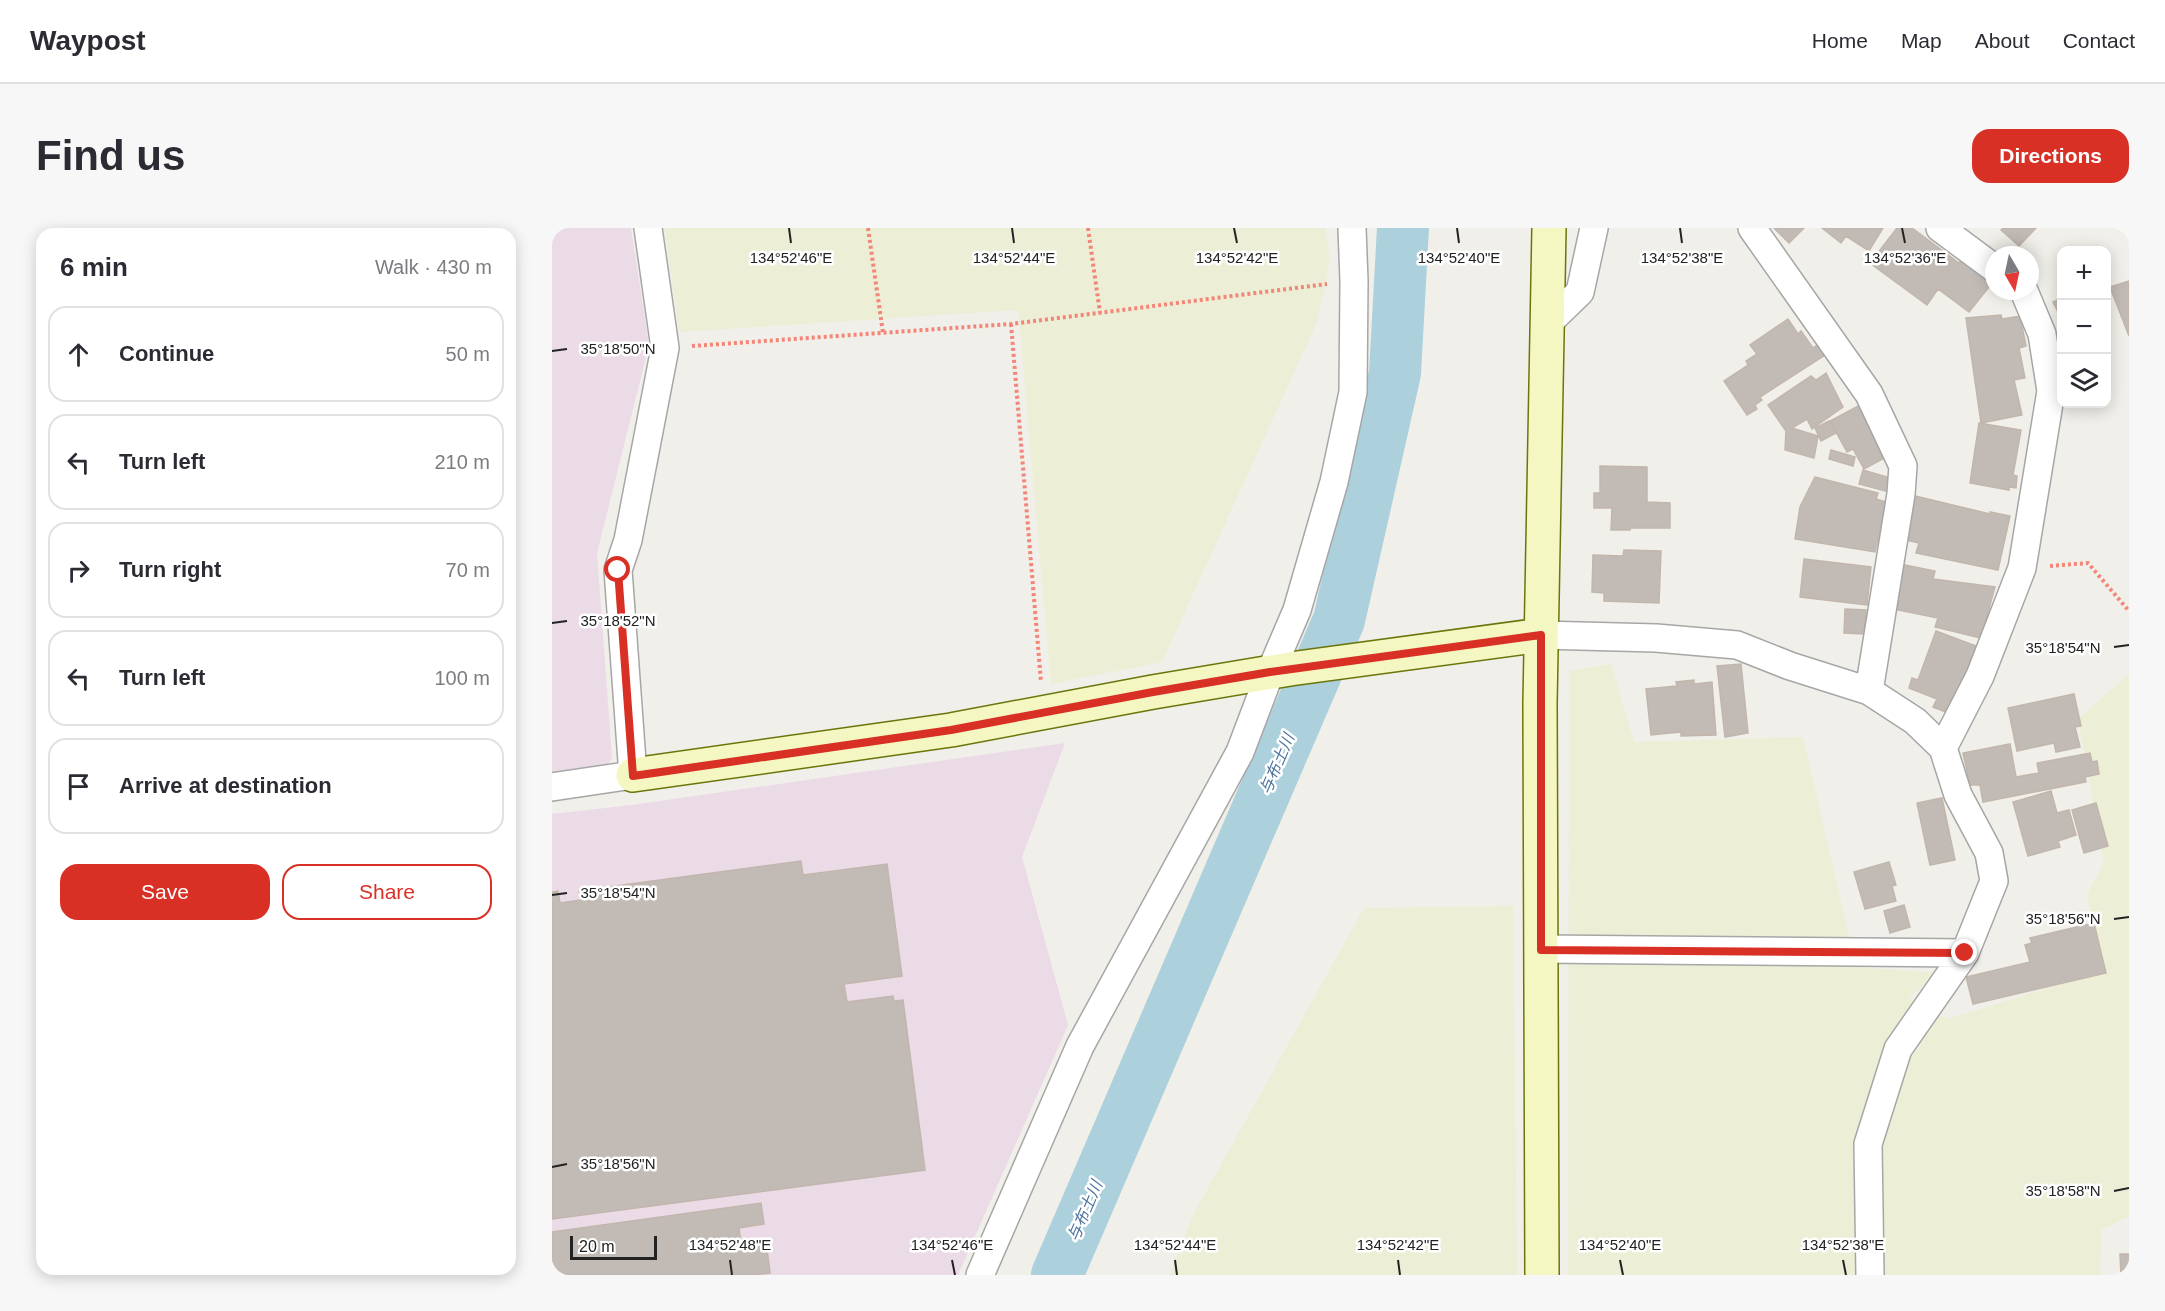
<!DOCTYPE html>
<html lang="en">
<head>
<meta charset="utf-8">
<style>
	:root { --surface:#fff; --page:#f7f7f7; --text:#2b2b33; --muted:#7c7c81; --line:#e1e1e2; --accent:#d93025 }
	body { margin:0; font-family:Arial,"Noto Sans JP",sans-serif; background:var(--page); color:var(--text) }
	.controls { position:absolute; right:18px; top:18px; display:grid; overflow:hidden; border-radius:12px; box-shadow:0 3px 15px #0003 }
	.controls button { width:54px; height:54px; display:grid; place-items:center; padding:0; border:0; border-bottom:2px solid var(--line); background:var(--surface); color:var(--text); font:30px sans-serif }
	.compass { position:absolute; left:1433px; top:18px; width:54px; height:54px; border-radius:50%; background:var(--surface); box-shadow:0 3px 15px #0003; rotate:171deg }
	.scale { position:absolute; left:18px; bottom:15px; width:87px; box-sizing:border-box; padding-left:6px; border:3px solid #222; border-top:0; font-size:16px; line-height:21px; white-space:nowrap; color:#222; -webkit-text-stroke:4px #fff; paint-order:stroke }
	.stop { position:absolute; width:18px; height:18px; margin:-14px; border:4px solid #d93025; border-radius:50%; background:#fff }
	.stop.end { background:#d93025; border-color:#fff; box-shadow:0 2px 6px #0008 }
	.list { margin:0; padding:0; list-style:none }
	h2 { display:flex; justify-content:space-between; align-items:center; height:78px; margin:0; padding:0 24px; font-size:26px }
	h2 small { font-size:20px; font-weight:400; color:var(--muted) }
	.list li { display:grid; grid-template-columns:39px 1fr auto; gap:18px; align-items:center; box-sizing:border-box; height:96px; margin:0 12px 12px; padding:0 12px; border:2px solid var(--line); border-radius:18px }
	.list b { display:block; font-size:22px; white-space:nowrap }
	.list em { font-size:20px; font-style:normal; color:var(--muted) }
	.actions { display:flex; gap:12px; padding:18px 24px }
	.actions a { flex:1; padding:14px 0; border:2px solid var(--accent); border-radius:18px; text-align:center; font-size:21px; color:var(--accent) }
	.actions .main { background:var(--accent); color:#fff }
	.icon { flex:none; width:33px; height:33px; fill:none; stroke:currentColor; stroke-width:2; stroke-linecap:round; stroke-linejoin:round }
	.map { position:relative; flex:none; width:1577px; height:1047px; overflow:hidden; border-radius:18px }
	header { display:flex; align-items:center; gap:36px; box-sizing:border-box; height:84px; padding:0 30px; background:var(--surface); border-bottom:2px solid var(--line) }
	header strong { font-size:28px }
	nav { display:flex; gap:33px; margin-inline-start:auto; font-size:21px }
	.intro { display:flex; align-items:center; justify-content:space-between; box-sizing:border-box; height:144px; padding:0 36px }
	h1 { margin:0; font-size:42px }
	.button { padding:15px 27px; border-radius:18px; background:var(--accent); color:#fff; font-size:21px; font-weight:700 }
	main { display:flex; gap:36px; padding:0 36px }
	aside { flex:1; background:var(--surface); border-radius:18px; box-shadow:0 3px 15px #0003 }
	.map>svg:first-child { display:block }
</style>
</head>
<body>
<header>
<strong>Waypost</strong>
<nav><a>Home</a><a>Map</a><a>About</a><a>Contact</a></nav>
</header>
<div class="intro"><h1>Find us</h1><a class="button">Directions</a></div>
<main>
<aside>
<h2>6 min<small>Walk · 430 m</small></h2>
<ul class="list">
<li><svg class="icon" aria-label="ahead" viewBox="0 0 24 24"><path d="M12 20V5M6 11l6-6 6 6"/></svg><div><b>Continue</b></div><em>50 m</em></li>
<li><svg class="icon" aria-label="left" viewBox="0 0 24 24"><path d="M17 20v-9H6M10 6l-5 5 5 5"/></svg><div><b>Turn left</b></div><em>210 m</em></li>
<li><svg class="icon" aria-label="right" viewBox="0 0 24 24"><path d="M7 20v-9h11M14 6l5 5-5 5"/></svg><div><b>Turn right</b></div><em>70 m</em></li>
<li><svg class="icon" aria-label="left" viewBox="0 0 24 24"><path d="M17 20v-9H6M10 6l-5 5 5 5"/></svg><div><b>Turn left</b></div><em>100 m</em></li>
<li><svg class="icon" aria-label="arrive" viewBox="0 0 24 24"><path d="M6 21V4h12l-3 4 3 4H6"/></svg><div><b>Arrive at destination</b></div></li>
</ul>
<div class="actions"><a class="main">Save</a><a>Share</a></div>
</aside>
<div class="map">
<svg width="1577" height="1047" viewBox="0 0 1577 1047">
	<rect width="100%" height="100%" fill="#f1efe9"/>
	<!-- industrial -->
	<path fill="#eadbe7" d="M0,0H79L97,117L45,325L60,530L54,539L0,546Z
		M513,515L470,629L516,797L406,1047H0V586L80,577Z"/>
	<!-- farmland -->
	<path fill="#eceed6" d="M113,0H773L778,33L765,94L610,434L499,456L466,82L127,104Z
		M1059,436L1082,514L1251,509L1304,739L1384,745L1357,770L1396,791L1551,743L1535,667L1552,634L1526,491L1577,446V988L1549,1002L1548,1047H1016L1017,443Z
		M961,678L965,1047H618L640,989L812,680Z"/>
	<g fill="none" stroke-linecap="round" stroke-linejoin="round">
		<!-- river -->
		<path stroke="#acd1dc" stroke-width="52" d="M505,1047L787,392L843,145L851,0"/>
	</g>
	<!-- building -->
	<path fill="#c2bbb5" stroke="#c2b6ac" stroke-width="1.5" d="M1222,0H1252L1237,15Z
		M1270,0H1331L1317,23L1294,8L1289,15Z
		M1345,0H1360L1407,35L1410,31L1441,54L1417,84L1386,61L1375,77L1318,35Z
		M1451,0H1484L1467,18L1449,2Z
		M1577,53V108L1558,59Z
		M1510,70V92L1501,74Z
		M1449,87L1450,91L1468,88L1474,118L1467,120L1473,150L1462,152L1470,187L1429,195L1414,90Z
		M1236,91L1246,106L1249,103L1261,120L1277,110L1284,120L1208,169L1210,172L1203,177L1205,181L1195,187L1172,153L1196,137L1194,133L1205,126L1198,117Z
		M1274,145L1291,179L1260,201L1255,191L1240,200L1266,208L1262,230L1233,222L1234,203L1216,177L1259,148L1264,152Z
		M1308,177L1336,228L1312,241L1301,221L1295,224L1278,193Z
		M1277,193L1284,205L1269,213L1263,200Z
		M1427,195L1469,202L1461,247L1465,248L1464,260L1457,259V262L1418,255Z
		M1279,222L1303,229L1301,238L1277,231Z
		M1048,238L1095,239V274L1118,275V300H1078V302H1059L1060,280H1042V265H1048Z
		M1311,242L1338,250L1334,263L1307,256Z
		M1263,249L1326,265L1324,271L1334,274L1323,324L1243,311L1248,279Z
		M1355,266L1438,286V284L1458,288L1446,342L1364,325L1367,315L1345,310Z
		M1072,322L1109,323L1107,375L1052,373V365L1040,364L1041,327L1071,328Z
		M1252,331L1319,339L1315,377L1248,369Z
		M1343,335L1383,343L1381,351L1443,359L1429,410L1383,399L1386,390L1336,380Z
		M1293,381L1314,382L1312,406L1292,405Z
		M1384,403L1429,420L1399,486L1381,479L1385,471L1357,460L1360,450L1366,452Z
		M1189,436L1196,505L1173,509L1165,438Z
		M1142,452V456L1160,454L1164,507L1129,508V504L1099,507L1094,461L1125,458L1124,454Z
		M1522,466L1529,498L1523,499L1528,519L1504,524L1502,515L1465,523L1456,480Z
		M1458,516L1464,549L1487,545L1485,535L1538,525L1540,534L1545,533L1547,546L1533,549L1534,554L1431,574L1428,557H1418L1411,525Z
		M1499,563L1505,585L1517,582L1524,607L1506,613L1508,619L1476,628L1461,574Z
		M1390,570L1403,632L1378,637L1365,575Z
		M1544,575L1556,618L1532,625L1520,582Z
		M249,633L251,647L335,636L350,748L292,756L295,774L341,768L342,773L351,772L373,942L0,991V664L6,663L8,675L29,672L27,663Z
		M1337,634L1344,657L1340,658L1344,673L1313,681L1302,644Z
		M1352,677L1358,699L1338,705L1332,683Z
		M1542,695L1554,745L1421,776L1414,749L1478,734L1473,717L1480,715L1478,710Z
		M209,975L212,996L187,1000L189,1016L214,1013L218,1045L200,1047H0V1004Z
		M1568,1026H1577V1047H1569Z"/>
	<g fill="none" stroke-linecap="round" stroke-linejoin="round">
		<!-- street casing -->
		<g stroke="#a6a6a6" stroke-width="30">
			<path id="street" d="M1200,0L1317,166L1351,238L1349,266L1317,463
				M1388,0L1442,40
				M995,96L1028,64L1042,0
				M989,407L1104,410L1185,417L1238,438L1317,463L1363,493L1391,520L1406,567L1437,625L1442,653L1413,725L1346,821L1316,916L1318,1047
				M1391,520L1428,448L1470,340L1499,163L1490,106L1472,63
				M0,559L81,547L66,342L76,312L113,120L96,0
				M989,721L1413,725
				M428,1047L528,818L688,524L718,445L745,382L782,254L801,164L802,53L800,0"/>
		</g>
		<!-- secondary casing -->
		<g stroke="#6a760b" stroke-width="36">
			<path id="secondary" d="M81,547L399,502L601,464L738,441L989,407
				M990,1047L988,475L997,0"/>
		</g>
		<!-- path -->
		<path stroke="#f38678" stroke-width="4" stroke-dasharray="3 3" stroke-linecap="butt" d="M316,0L331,105
			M536,0L548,85
			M459,96L489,454
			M140,118L459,96L775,56
			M1498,338L1536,335L1577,383"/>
		<!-- street -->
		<use href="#street" stroke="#fff" stroke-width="27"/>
		<!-- secondary -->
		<use href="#secondary" stroke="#f4f7c1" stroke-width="33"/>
	</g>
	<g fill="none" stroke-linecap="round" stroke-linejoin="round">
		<!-- route -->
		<path stroke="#d93025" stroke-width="8" d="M66,342L81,548L399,502L601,464L718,444L989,407V722L1413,725"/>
	</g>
	<!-- ticks -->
	<path fill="none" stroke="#222" stroke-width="2" d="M237,0L239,15M460,0L462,15M682,0L685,15M905,0L907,15M1128,0L1130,15M1350,0L1353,15M0,123L15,121M0,395L15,393M1562,419L1577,417M0,667L15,665M1562,691L1577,689M0,939L15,936M1562,963L1577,960M178,1032L180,1047M400,1032L403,1047M623,1032L625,1047M846,1032L848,1047M1068,1032L1071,1047M1291,1032L1294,1047"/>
	<g text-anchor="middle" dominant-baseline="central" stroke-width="5" stroke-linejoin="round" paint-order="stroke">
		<!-- water labels -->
		<g font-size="16" font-style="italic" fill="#4c749e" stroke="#fff">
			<text transform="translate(725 536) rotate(-67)">与布土川</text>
			<text transform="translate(533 983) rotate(-67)">与布土川</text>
		</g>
	</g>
	<g font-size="15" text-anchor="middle" fill="#222" stroke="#fff" stroke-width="5" stroke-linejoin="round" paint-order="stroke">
		<text x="239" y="35">134°52'46"E</text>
		<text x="462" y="35">134°52'44"E</text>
		<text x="685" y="35">134°52'42"E</text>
		<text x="907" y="35">134°52'40"E</text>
		<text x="1130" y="35">134°52'38"E</text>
		<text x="1353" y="35">134°52'36"E</text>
		<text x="66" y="126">35°18'50"N</text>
		<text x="66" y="398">35°18'52"N</text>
		<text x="1511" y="425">35°18'54"N</text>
		<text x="66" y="670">35°18'54"N</text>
		<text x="1511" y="696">35°18'56"N</text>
		<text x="66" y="941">35°18'56"N</text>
		<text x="1511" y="968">35°18'58"N</text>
		<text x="178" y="1022">134°52'48"E</text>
		<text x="400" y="1022">134°52'46"E</text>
		<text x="623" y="1022">134°52'44"E</text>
		<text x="846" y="1022">134°52'42"E</text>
		<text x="1068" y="1022">134°52'40"E</text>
		<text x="1291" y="1022">134°52'38"E</text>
	</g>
</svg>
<div class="controls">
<button>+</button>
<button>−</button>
<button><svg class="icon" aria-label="layers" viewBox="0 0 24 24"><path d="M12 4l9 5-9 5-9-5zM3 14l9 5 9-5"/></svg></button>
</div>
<svg class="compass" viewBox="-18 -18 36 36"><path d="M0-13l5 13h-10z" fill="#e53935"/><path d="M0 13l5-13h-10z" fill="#7c7c81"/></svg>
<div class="scale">20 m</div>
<div class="stop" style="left:66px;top:342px"></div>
<div class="stop end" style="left:1413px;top:725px"></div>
</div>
</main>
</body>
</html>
